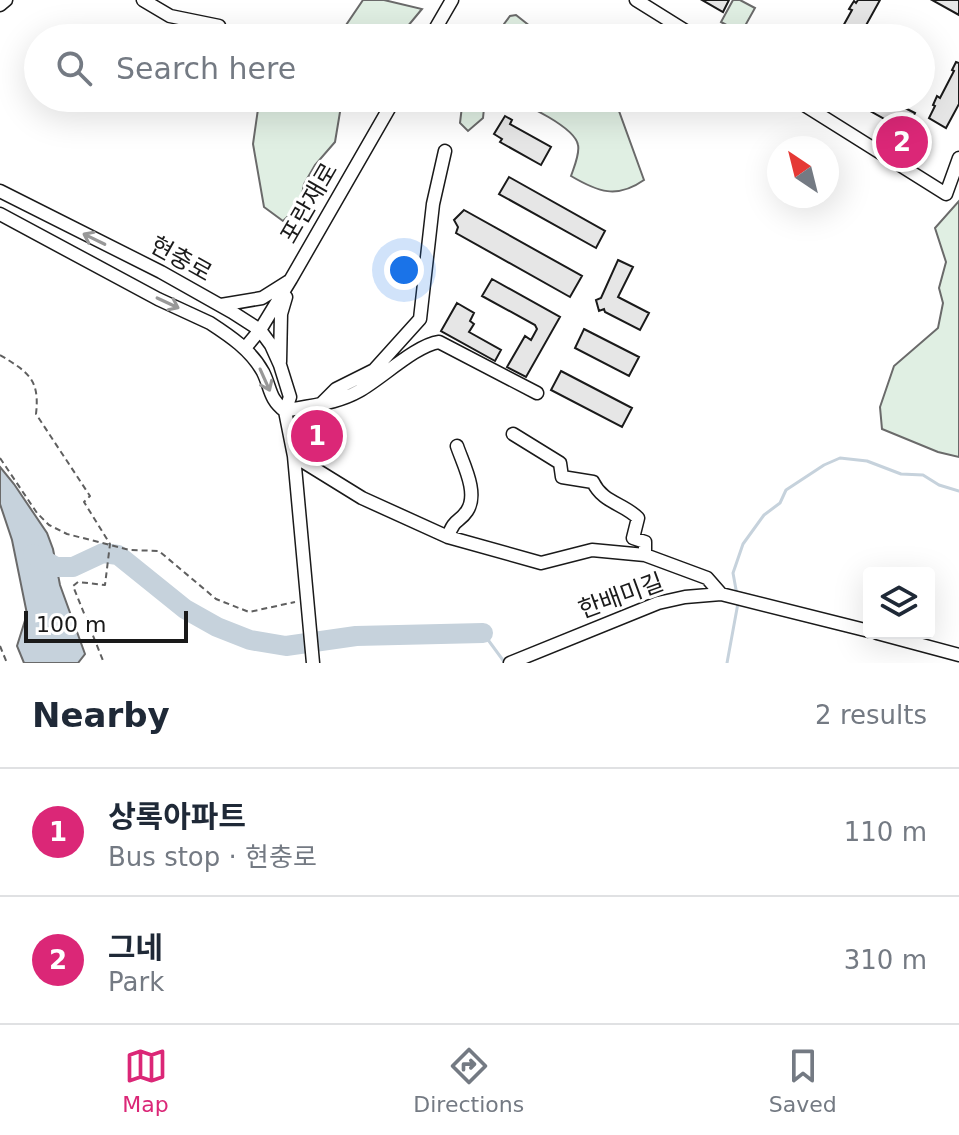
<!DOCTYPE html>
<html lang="en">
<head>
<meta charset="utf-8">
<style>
	:root { --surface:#fff; --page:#f6f6f7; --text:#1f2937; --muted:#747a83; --line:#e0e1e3; --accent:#db2777 }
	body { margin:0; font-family:"DejaVu Sans","Noto Sans KR",sans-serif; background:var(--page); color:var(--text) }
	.controls { position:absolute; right:24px; bottom:24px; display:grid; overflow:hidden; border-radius:8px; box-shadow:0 8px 32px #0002 }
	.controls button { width:72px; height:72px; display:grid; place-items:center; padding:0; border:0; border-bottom:2px solid var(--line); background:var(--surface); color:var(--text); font:40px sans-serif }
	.compass { position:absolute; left:767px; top:136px; width:72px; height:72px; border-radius:50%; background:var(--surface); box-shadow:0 8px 32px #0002; rotate:325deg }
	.scale { position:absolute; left:24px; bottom:20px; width:164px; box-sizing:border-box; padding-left:8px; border:4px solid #1a1a1a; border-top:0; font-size:22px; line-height:28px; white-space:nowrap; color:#1a1a1a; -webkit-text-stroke:6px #fff; paint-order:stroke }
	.you { position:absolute; left:404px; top:270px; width:28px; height:28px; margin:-20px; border:6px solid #fff; border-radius:50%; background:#1a73e8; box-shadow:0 0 0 12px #1a73e833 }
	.badge { display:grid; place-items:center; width:52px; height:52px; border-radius:50%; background:var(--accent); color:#fff; font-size:26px; font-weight:700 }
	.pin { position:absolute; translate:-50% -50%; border:4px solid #fff; box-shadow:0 2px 8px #0006 }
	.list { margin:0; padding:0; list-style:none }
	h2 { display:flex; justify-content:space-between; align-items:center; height:104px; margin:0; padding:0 32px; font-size:34px }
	h2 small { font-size:26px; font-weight:400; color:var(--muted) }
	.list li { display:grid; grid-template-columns:52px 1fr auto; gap:24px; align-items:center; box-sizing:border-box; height:128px; padding:0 32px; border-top:2px solid var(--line) }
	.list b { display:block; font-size:30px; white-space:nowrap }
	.list p { margin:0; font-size:26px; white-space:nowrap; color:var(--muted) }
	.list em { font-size:26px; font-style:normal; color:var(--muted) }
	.icon { flex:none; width:44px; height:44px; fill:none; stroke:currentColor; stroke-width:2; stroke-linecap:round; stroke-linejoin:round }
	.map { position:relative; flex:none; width:959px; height:663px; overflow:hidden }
	.search { position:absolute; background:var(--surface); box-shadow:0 8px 32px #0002; left:24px; right:24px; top:24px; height:88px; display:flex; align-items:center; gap:20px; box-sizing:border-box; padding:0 28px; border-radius:44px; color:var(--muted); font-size:30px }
	.sheet { height:360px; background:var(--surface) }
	nav { display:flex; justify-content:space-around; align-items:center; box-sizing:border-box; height:112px; border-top:2px solid var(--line); background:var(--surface); font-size:22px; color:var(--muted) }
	nav a { display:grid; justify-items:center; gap:4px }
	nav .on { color:var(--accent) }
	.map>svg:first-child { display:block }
</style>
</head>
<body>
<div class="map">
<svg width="959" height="663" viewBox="0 0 959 663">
	<rect width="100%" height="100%" fill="#fff"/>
	<!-- green -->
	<path fill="#e0efe3" stroke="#6a6a6a" stroke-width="2" d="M363,0H384L422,9L398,38H331L346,25Z
		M733,0H740L755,8L741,33L721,22Z
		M516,15L545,38H505L504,24L510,16Z
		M262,98H346L340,112L335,142L315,165L304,184L300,205L283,221L264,207L253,144L259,102Z
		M463,98H485L483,118L468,131L460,123Z
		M509,98H625L619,111L644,180C617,199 598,192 571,176C574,167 580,154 578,145C575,127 525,104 509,98Z
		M959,201V457L938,452L882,429L880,407L894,366L938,328L943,303L939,288L946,262L935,228Z"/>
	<!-- water -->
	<path fill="#c6d2dc" stroke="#6a6a6a" stroke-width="2" d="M0,467L14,484L47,533L53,549L60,585L85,654L78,663H24L17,646L27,614L12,540L0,504Z"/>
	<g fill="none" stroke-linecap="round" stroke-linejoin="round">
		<!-- stream -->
		<path stroke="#c6d2dc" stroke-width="3" d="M737,595L733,573L743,544L764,515L780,503L786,490L824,465L840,458L867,461L901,474L923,475L939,485L959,491
			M483,633L505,663
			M727,663L738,603"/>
		<!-- river -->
		<path stroke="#c6d2dc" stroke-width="20" d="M33,554L56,567H73L103,553L118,555L185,609L217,627L250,640L286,646L356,636L483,633"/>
	</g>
	<!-- building -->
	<path fill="#e6e6e6" stroke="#1a1a1a" stroke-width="2" d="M702,0H729L723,12Z
		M858,0H880L859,38H833L834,35L837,37L852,10L849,9L854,1L856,3Z
		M932,0H959V15Z
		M956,62L959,63V104L946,128L929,118L935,106L933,105L937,96L940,98L954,71L952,70Z
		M847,98H888L893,101L895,98L903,103L901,106L915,113L906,131Z
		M505,116L512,120L510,124L551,147L541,165L500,142L502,139L494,134Z
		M509,177L605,231L596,248L499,194Z
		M464,210L582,276L570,297L456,233L458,227L454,220Z
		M618,260L633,267L618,297L649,313L640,330L605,312L604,309L599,311L596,300L601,298Z
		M492,279L560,317L526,377L507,367L525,336L531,340L537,329L535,325L482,296Z
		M457,303L474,313L470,321L474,324L469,332L501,350L495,361L441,331Z
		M584,329L639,357L629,376L575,348Z
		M561,371L632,408L622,427L551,390Z"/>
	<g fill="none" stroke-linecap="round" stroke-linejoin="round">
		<!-- minor casing -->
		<g stroke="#1a1a1a" stroke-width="15">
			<path id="minor" d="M143,0L170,16L219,26
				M636,0L697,38
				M0,5L6,0
				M430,38L452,0
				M793,98L946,194L959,158
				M0,191L161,272L232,312L260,330L271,345L280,365L290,397L285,411L294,456L313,663
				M0,214L158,299L210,323C230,336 251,350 263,372C271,388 269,399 285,411C311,405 336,404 359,391C381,379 416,345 439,342L537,393
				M221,305L262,298L289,281
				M245,348L260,330L291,279L395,98
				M280,362L281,314L286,297
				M322,403L336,389L374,370L420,319L433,204L445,151
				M513,434L560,463L562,477L593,482C603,503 623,503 638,518L633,538L645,542V555
				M294,456L362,498L448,537L541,563L592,550L645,555L707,578L721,594
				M448,537C454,518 459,523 467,511C479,493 463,464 457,446
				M877,633L959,655
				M510,663L658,603L685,597L721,594L869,631"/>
		</g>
		<!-- path -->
		<path stroke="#5f5f5f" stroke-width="2" stroke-dasharray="6 4" stroke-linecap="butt" d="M0,355C28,372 40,379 36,414L90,496L84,502L110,544L105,585L78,582L73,586L104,663
			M0,458L37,513L49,525L67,534L130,550L159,551L216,599L249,612L295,602
			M0,646L7,663"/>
		<!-- minor -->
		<use href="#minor" stroke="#fff" stroke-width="12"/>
	</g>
	<!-- one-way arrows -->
	<defs><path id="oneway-shaft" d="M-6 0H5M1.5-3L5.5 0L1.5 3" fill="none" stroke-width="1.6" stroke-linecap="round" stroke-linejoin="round" transform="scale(2)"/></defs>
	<g stroke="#989898">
		<use href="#oneway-shaft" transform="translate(94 239) rotate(-154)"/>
		<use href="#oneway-shaft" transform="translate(168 303) rotate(25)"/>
		<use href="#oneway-shaft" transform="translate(265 380) rotate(66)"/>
	</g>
	<g text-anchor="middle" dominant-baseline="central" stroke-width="6" stroke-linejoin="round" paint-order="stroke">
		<!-- street labels -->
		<g font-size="24" fill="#1a1a1a" stroke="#fff">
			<text transform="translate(309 203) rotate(-60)">포란재로</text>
			<text transform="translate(181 259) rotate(29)">현충로</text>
			<text transform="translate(621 596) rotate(-20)">한배미길</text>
		</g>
	</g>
</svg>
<div class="controls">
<button><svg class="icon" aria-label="layers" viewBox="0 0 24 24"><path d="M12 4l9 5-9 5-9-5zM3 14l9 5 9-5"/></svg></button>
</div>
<svg class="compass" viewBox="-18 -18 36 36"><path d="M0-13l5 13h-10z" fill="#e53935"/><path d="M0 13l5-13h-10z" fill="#747a83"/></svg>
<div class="scale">100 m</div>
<div class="you"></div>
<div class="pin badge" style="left:317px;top:436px">1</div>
<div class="pin badge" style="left:902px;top:142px">2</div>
<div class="search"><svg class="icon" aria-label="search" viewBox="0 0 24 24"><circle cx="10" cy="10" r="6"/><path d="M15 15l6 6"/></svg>Search here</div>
</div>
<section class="sheet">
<h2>Nearby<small>2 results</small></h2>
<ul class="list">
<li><span class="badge">1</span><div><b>상록아파트</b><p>Bus stop · 현충로</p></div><em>110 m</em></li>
<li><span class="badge">2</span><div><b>그네</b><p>Park</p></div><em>310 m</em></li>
</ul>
</section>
<nav>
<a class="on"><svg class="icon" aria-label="map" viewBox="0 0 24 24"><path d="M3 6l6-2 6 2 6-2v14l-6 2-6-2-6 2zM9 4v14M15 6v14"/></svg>Map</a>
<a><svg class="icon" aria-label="directions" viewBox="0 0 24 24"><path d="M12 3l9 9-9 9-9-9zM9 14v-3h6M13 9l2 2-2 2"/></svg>Directions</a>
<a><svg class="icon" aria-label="saved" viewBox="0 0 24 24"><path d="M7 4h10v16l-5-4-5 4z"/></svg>Saved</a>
</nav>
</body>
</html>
